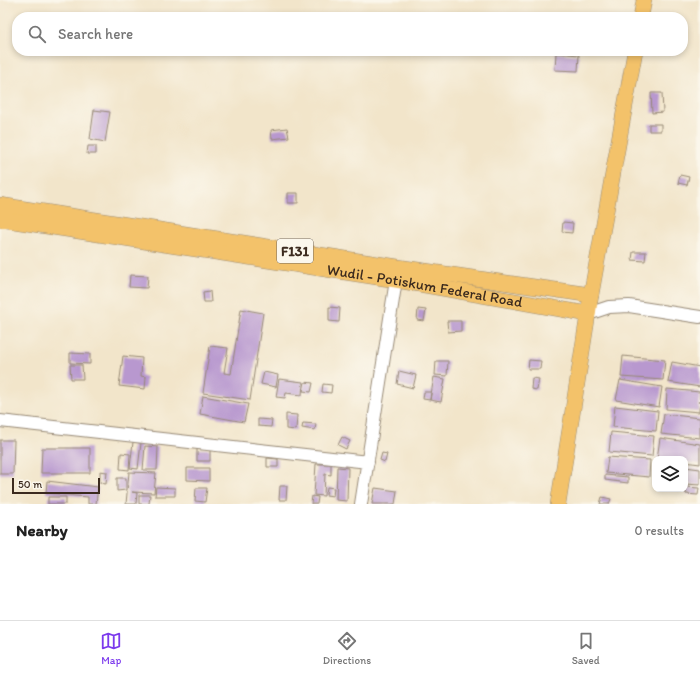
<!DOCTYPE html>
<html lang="en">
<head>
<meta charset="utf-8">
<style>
	:root { --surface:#fff; --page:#f2f2f2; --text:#222; --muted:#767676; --line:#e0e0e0; --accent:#7c3aed }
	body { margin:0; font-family:Itim,sans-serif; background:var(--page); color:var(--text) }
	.controls { position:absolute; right:12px; bottom:12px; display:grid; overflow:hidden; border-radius:8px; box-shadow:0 2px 6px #0003 }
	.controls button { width:36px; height:36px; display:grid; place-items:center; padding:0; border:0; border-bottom:1px solid var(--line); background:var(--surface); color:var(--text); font:20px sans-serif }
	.scale { position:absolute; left:12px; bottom:10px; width:88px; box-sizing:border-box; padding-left:4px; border:2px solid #3b2a1e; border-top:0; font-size:11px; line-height:14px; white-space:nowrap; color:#3b2a1e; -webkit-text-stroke:3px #fbf7ec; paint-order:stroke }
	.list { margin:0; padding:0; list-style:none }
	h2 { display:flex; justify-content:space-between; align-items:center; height:52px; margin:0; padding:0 16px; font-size:17px }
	h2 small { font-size:13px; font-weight:400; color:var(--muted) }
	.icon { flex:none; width:22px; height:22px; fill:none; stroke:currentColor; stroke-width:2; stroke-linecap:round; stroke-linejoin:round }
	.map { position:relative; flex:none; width:700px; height:504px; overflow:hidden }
	.search { position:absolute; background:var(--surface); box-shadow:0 2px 6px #0003; left:12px; right:12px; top:12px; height:44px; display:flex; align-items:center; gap:10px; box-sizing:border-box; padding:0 14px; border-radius:16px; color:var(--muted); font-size:15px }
	.sheet { height:116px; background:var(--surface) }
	nav { display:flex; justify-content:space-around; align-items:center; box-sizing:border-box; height:56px; border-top:1px solid var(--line); background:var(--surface); font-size:11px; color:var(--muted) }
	nav a { display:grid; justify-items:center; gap:2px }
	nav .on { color:var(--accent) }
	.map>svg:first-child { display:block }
</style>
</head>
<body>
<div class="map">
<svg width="700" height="504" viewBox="0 0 700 504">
	<rect width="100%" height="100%" fill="#fbf7ec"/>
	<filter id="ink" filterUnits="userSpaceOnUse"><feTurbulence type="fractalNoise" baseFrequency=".025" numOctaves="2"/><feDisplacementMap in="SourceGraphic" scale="8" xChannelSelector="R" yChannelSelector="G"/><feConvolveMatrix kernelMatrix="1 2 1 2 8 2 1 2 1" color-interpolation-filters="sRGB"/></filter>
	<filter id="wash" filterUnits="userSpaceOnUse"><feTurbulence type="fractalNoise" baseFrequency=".012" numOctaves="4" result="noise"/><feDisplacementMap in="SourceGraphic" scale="16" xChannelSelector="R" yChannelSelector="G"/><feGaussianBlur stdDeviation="0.9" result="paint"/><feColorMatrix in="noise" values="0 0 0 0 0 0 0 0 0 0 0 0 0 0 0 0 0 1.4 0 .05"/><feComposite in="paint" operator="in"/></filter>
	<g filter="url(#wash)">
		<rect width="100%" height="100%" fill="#f2e5ca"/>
		<g id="blocks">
			<!-- building -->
			<path fill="#b898cf" d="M556,53L579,55L578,71L555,70Z
				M651,93H662L663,112L652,113Z
				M94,110L110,112L105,142L90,139Z
				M649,124H661V131H649Z
				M287,128L289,137L272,139L271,130Z
				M88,146H96V154H87Z
				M680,175L689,177L687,185L678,183Z
				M288,193H298V203H288Z
				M563,222L573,223L572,233L562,232Z
				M633,252H646L645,261L632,260Z
				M130,275L148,276L147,288L129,287Z
				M210,291L211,302H204L203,292Z
				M329,307L340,308L339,322L329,321Z
				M241,309L263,313L250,400L203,393L210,346L228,348L224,373L231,374Z
				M418,309L426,310L424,321L417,320Z
				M447,321H461V331L448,332Z
				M70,353L90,354V364L70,363Z
				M123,356L142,358L141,376L146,377L145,389L119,386Z
				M623,356L665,360L663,380L621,377Z
				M529,360L541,361L540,369H528Z
				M436,361H448L447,376L435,375Z
				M672,362L700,367V387L668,382Z
				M70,365H82L83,379H71Z
				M399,371L416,375L413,388L397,384Z
				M264,372L278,375L276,387L261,384Z
				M434,377L445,379L441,402L430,400Z
				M532,378L539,379L537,390L531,389Z
				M279,379L303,382L302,395L286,393L285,398L276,397Z
				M620,380L662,387L659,407L616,400Z
				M305,382L313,383L311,392L303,391Z
				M323,384L332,385L331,393L322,392Z
				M667,389L700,392L699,412L666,409Z
				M424,392H431L430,400L423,399Z
				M203,396L248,404L244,422L200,414Z
				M615,406L658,411L656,431L613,427Z
				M286,414L297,415L296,430L286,429Z
				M664,414L700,418V438L661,434Z
				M258,419L272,420L271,427L258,426Z
				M303,423L316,424L315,430L302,428Z
				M611,432L654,436L652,456L609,452Z
				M342,437L350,441L346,449L338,445Z
				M660,438L700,444V464L685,462V459H657Z
				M0,440H14L13,474H0Z
				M133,442L141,443L138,469L130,468Z
				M145,446L158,447L157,470H143Z
				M42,448H90V473H41Z
				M197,449H210V461H197Z
				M121,453L130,454L129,470L120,469Z
				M382,453L387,454L385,462L380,460Z
				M608,457L650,460L649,477L606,473Z
				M267,458L278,459V467H267Z
				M316,464H331V475L325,474L324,496L314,495Z
				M337,467L348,468L347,501L336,500Z
				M685,467L700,469V485L685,484Z
				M187,468H209V481L187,480Z
				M100,471L107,472L106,484L100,483Z
				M129,472L156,473L154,493L132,492L137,493L136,504H126Z
				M605,475L628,477V483L605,480Z
				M117,478H126V490L117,491Z
				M47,481L98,487L96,504H88V497L46,493Z
				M280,486H287L286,500H279Z
				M156,487L175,488V496H155Z
				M327,487L334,488L333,496L326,495Z
				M686,487L699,488L698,495L686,494Z
				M196,488H207L205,502L195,501Z
				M375,488L397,491L395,504H372Z
				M139,495H150L149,504H139Z
				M312,496L318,497L317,504H311Z
				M48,497H66V504H48Z
				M602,497L611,499L609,504H600Z"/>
		</g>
	</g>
	<g filter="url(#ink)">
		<use href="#blocks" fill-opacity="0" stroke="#968874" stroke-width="1"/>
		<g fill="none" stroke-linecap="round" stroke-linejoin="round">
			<!-- minor casing -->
			<g stroke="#968874" stroke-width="14">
				<path id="minor" d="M588,314L609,307L629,306L700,317
					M0,421L368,462
					M361,504L396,280"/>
			</g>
			<!-- major casing -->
			<g stroke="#968874" stroke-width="16">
				<g id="major">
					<path d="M641,17L644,0"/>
					<path d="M0,205L398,267L591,295"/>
					<path id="s1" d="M0,219L396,280L588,314"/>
					<path d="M558,504L591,295L635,51"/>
				</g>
			</g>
			<!-- minor -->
			<use href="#minor" stroke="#fff" stroke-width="12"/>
			<!-- major -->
			<use href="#major" stroke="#f3c26a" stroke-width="15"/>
		</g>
	</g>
	<g text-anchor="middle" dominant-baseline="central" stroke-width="3.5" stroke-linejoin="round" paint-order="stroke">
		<!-- shield labels -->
		<rect fill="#fbf7ec" stroke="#75685c" stroke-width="1" x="277" y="239" width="36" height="24" rx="3"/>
		<g font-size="14" font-weight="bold" fill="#3b2a1e">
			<text x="295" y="251">F131</text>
		</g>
		<!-- street labels -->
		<g font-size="15" fill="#3b2a1e" stroke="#fbf7ec">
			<text stroke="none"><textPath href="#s1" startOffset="430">Wudil - Potiskum Federal Road</textPath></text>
		</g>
	</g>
</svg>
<div class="controls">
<button><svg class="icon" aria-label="layers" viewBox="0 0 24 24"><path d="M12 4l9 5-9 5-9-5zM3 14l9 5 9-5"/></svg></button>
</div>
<div class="scale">50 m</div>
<div class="search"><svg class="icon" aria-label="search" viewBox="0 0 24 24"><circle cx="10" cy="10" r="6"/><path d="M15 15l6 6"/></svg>Search here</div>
</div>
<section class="sheet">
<h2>Nearby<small>0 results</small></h2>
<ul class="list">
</ul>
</section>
<nav>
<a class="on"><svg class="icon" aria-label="map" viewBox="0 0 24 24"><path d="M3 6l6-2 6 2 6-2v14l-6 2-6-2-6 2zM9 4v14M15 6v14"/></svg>Map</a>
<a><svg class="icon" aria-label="directions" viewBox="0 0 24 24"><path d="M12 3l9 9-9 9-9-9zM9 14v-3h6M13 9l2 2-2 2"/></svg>Directions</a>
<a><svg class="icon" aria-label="saved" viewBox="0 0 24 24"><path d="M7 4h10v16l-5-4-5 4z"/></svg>Saved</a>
</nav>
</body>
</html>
